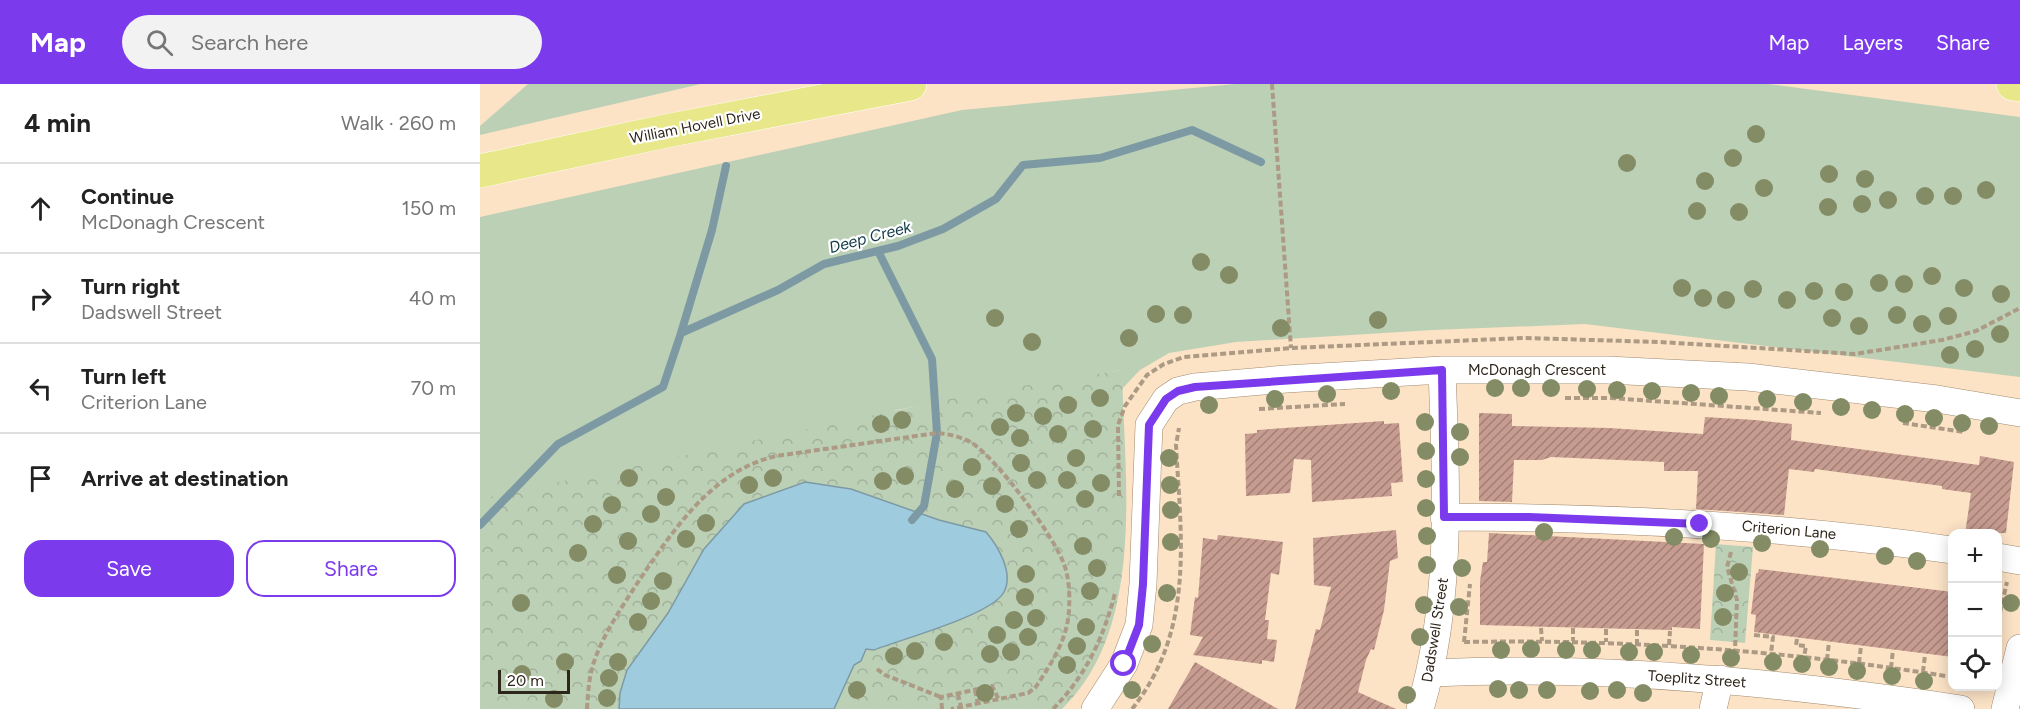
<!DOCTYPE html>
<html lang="en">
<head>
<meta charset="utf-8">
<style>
	:root { --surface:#fff; --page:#f2f2f2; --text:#222; --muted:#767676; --line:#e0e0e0; --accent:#7c3aed }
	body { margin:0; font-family:Figtree,sans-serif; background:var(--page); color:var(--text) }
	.controls { position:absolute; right:18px; bottom:18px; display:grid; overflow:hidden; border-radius:12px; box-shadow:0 3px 15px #0003 }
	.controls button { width:54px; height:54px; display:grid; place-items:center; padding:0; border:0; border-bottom:2px solid var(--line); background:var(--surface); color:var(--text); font:30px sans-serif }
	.scale { position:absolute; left:18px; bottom:15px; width:72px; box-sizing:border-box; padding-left:6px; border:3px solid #2f261b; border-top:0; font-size:16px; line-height:21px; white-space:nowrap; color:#2f261b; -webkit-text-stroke:4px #fff; paint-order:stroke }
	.stop { position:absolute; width:18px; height:18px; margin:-14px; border:4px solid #7c3aed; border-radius:50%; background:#fff }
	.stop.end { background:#7c3aed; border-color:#fff; box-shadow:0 2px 6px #0008 }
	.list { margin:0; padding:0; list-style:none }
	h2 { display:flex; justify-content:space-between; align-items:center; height:78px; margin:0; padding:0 24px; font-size:26px }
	h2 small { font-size:20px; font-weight:400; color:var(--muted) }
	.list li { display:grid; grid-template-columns:39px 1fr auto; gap:18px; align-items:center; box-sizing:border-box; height:90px; padding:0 24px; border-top:2px solid var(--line) }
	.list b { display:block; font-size:22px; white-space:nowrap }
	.list p { margin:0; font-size:20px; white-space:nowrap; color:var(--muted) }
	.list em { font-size:20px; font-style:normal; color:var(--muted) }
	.actions { display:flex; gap:12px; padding:18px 24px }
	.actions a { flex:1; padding:14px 0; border:2px solid var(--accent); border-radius:18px; text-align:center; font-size:21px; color:var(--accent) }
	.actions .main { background:var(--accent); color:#fff }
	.icon { flex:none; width:33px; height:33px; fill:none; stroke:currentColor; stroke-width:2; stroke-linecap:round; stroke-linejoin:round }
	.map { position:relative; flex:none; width:1540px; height:625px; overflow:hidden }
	header { display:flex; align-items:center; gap:36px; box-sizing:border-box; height:84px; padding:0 30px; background:var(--accent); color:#fff }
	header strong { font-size:28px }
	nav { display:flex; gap:33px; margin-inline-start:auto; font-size:21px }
	.search { width:420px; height:54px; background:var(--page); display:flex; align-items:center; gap:15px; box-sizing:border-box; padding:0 21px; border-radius:33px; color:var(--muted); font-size:22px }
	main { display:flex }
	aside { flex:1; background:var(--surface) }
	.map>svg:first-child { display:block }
</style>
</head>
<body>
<header>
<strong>Map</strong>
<div class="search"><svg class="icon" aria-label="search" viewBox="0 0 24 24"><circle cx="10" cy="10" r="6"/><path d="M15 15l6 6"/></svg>Search here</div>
<nav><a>Map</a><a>Layers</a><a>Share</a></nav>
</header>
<main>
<aside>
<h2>4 min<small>Walk · 260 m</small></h2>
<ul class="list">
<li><svg class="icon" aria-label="ahead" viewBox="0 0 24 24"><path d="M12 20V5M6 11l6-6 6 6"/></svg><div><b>Continue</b><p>McDonagh Crescent</p></div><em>150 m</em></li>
<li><svg class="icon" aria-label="right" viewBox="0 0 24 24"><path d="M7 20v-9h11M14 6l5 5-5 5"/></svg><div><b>Turn right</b><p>Dadswell Street</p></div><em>40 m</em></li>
<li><svg class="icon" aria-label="left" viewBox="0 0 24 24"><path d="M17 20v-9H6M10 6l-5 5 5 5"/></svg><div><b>Turn left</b><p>Criterion Lane</p></div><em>70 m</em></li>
<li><svg class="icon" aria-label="arrive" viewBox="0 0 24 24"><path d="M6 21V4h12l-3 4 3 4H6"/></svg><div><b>Arrive at destination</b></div></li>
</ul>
<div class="actions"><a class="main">Save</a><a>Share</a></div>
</aside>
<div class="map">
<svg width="1540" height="625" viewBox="0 0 1540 625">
	<defs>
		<pattern id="park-crowns" width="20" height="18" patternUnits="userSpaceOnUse" patternTransform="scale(1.5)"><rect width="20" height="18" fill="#bcd0b6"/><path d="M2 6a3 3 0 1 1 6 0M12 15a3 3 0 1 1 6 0" fill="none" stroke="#a2b29c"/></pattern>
		<pattern id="building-hatch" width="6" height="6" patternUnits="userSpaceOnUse" patternTransform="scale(1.5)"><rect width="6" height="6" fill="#c79c90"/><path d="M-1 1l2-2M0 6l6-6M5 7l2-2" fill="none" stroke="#a27f75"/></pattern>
	</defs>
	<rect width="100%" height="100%" fill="#fce3c6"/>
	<!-- green -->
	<path fill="#bcd0b6" d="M48,0H221L0,51V42Z
		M755,0H1288L1540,33V293L1105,240L953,246L756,258L689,269L660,286L642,305V286L416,326L0,557V133L482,26Z"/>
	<!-- park -->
	<path fill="url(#park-crowns)" d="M642,286C644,393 667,543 582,625H0V415L489,311Z
		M1236,460L1273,463L1265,559L1230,556Z"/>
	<!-- water -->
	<path fill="#9fcbdf" stroke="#7d9aa4" stroke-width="1.5" d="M325,398L371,405L459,436L506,448C518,462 534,489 524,508C512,531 422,555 394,566L386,565L381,577L374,581L354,625H139L140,609L147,586L188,529L224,465L264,420Z"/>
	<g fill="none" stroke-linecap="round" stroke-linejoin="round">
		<!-- stream -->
		<path stroke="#7d9aa4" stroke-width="8" d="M398,167L452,275L457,349L444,422L432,436
			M201,249L232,146L246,82
			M0,441L78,360L183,303L201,249L298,206L344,180L418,162L463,145L516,115L543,81L620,74L712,46L781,78"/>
	</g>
	<!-- building -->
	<path fill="url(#building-hatch)" d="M999,329L1032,330V342L1129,344L1223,350L1225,333L1275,336L1312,340L1311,356L1499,381L1500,372L1534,378L1526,449L1485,450L1491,409L1462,405V402L1335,385L1334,388L1309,385L1304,431L1216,425L1218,387H1184V378L1071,373L1062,376H1034L1032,418L999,417Z
		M904,337V340L919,339L923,398L911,399L912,412L832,418L831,376L814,375L810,409L766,412L765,350L777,349V346Z
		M916,446L918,474L910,477L904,526L894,566L891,565L886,576L878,608L916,625H815L836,545L840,546L851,503L834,501L833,454Z
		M1009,449L1224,460L1220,545L1192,543V546L1000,541V497L1003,478H1007Z
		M738,451L803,458L799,491L791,489L785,536H789L787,555L797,556L794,578L782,576V580L713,571L723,553L710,551L715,513L718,514L723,454L737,456Z
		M1279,485L1473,508V573L1274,548L1276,531L1271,530L1276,489H1278Z
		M715,578L798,625H688Z"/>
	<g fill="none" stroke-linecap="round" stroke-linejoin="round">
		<!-- minor casing -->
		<g stroke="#a18a6f" stroke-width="28">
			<path id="minor" d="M964,433C1135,433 1304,442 1472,466
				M1518,473L1540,477
				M951,589C1128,581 1305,599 1481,625
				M615,625L644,580L659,541L663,500L669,341L686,315L698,307L715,303L806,295L962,286H1127L1268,293L1457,315L1540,329
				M940,625C973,515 966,399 962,286
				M1233,625L1240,595
				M1525,625L1540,564"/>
		</g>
		<!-- primary casing -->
		<g stroke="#fff" stroke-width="34">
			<path id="primary" d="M1533,0L1540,1
				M0,87L186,47L430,0"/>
		</g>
		<!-- path -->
		<path stroke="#ac9a84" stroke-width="4" stroke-dasharray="6 3" stroke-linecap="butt" d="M792,0L811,264
			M1085,314H1131L1341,329
			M779,325L865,320
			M1423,339L1484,348
			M639,412L638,341L645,322L667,291L684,280L704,273L811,264L1044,254L1180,258L1375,270L1462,256L1496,247L1540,224
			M1251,468L1247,483L1257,516L1255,566
			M1518,537L1527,498
			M1061,544L1062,557
			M1093,544V557
			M1126,545V558
			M1157,546V560
			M1274,551L1293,553L1291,569
			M1317,555L1316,561L1326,562L1324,573
			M984,558C1148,555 1311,567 1472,593
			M984,558L990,500
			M1189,561L1190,547
			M1347,576L1349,558
			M1379,579L1381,562
			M1411,584L1413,566
			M397,585L405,591L461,613
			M1443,588L1445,571
			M495,606L498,620
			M478,610L481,623
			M107,625C108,608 109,591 115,575C125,547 144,520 160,495C195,444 232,387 296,372L457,349C469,350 482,353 492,359C518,376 573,451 584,480C589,494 590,510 589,525C588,555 571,580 555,604L548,609L471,625
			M462,625L461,613L512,602L519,616
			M573,625C605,593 624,553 635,509
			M652,625C715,546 701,454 696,361L699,344"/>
		<!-- minor -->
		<use href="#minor" stroke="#fff" stroke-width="27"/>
		<!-- primary -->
		<use href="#primary" stroke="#e8e789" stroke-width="33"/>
	</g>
	<!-- trees -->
	<g fill="#848c65">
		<circle cx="1276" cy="50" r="9"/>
		<circle cx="1253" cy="74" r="9"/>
		<circle cx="1147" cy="79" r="9"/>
		<circle cx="1349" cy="90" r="9"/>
		<circle cx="1385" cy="95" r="9"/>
		<circle cx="1225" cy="97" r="9"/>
		<circle cx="1284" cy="104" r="9"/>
		<circle cx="1506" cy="106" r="9"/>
		<circle cx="1445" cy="112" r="9"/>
		<circle cx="1473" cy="112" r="9"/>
		<circle cx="1408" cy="116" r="9"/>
		<circle cx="1382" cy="120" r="9"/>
		<circle cx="1348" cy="123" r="9"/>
		<circle cx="1217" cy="127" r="9"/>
		<circle cx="1259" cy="128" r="9"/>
		<circle cx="721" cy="178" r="9"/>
		<circle cx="749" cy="191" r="9"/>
		<circle cx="1452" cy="192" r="9"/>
		<circle cx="1399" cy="199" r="9"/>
		<circle cx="1424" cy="200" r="9"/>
		<circle cx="1202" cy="204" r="9"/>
		<circle cx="1484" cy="204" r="9"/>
		<circle cx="1273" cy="205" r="9"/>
		<circle cx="1334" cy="207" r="9"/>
		<circle cx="1364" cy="208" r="9"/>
		<circle cx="1521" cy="210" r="9"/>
		<circle cx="1223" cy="214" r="9"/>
		<circle cx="1246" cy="216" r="9"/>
		<circle cx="1307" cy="216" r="9"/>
		<circle cx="676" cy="230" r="9"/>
		<circle cx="703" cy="231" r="9"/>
		<circle cx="1417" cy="231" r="9"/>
		<circle cx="1468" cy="232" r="9"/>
		<circle cx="515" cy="234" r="9"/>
		<circle cx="1352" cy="234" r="9"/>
		<circle cx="898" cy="236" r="9"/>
		<circle cx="1442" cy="240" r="9"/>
		<circle cx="1379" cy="242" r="9"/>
		<circle cx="801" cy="244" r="9"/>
		<circle cx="1520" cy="250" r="9"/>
		<circle cx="649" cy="254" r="9"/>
		<circle cx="552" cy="258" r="9"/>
		<circle cx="1495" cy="265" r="9"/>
		<circle cx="1470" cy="271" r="9"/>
		<circle cx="1015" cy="304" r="9"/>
		<circle cx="1041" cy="304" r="9"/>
		<circle cx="1071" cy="304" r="9"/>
		<circle cx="1107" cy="305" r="9"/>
		<circle cx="1137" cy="306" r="9"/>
		<circle cx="911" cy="307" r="9"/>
		<circle cx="1172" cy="307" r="9"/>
		<circle cx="1211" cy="309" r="9"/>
		<circle cx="847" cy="310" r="9"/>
		<circle cx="1239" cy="312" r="9"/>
		<circle cx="620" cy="314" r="9"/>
		<circle cx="795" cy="315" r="9"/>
		<circle cx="1287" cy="315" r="9"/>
		<circle cx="1323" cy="318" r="9"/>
		<circle cx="588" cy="321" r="9"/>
		<circle cx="729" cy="321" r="9"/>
		<circle cx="1361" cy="323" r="9"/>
		<circle cx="1392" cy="326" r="9"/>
		<circle cx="536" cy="329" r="9"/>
		<circle cx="1425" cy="330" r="9"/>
		<circle cx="563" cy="332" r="9"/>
		<circle cx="1454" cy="334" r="9"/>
		<circle cx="422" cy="336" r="9"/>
		<circle cx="945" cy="338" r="9"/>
		<circle cx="1482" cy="339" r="9"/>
		<circle cx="401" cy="340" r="9"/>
		<circle cx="1509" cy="342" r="9"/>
		<circle cx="520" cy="343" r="9"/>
		<circle cx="613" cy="345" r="9"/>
		<circle cx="980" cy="348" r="9"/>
		<circle cx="578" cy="350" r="9"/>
		<circle cx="540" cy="354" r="9"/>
		<circle cx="946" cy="367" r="9"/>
		<circle cx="980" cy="373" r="9"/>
		<circle cx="596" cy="374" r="9"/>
		<circle cx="689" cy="374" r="9"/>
		<circle cx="541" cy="379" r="9"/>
		<circle cx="492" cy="383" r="9"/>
		<circle cx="425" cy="392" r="9"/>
		<circle cx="149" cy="394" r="9"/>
		<circle cx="293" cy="394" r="9"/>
		<circle cx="946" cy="395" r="9"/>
		<circle cx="557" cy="396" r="9"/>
		<circle cx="587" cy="396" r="9"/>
		<circle cx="403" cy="397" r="9"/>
		<circle cx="621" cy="399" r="9"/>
		<circle cx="269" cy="401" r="9"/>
		<circle cx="690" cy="401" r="9"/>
		<circle cx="512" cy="402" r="9"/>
		<circle cx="475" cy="405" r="9"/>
		<circle cx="186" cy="413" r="9"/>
		<circle cx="605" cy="415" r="9"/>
		<circle cx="525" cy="420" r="9"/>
		<circle cx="132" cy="421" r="9"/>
		<circle cx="946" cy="424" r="9"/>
		<circle cx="691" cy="426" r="9"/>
		<circle cx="171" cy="430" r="9"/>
		<circle cx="226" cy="439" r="9"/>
		<circle cx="113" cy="440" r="9"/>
		<circle cx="539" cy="445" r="9"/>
		<circle cx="1064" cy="448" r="9"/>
		<circle cx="947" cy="452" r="9"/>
		<circle cx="1194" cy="453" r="9"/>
		<circle cx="206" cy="455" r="9"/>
		<circle cx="1231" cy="455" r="9"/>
		<circle cx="148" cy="457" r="9"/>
		<circle cx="691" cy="458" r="9"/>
		<circle cx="1282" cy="459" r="9"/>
		<circle cx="603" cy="462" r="9"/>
		<circle cx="1340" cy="465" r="9"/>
		<circle cx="98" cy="469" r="9"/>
		<circle cx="1405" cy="472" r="9"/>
		<circle cx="1437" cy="477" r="9"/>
		<circle cx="947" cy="481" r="9"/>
		<circle cx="617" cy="484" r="9"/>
		<circle cx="982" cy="484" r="9"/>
		<circle cx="1259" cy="488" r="9"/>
		<circle cx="546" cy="490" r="9"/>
		<circle cx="137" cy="491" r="9"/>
		<circle cx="183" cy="497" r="9"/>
		<circle cx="610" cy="507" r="9"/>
		<circle cx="687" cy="509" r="9"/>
		<circle cx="1245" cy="509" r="9"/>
		<circle cx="545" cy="513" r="9"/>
		<circle cx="171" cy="517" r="9"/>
		<circle cx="41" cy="519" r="9"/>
		<circle cx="1531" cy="519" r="9"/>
		<circle cx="944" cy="521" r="9"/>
		<circle cx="979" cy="523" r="9"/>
		<circle cx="1243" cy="533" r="9"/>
		<circle cx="556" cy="534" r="9"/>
		<circle cx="534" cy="536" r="9"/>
		<circle cx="158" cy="538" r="9"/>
		<circle cx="606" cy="543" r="9"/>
		<circle cx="517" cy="551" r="9"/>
		<circle cx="548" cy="553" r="9"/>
		<circle cx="940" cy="553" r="9"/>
		<circle cx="464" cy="558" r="9"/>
		<circle cx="672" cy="560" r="9"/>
		<circle cx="597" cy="562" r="9"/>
		<circle cx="1051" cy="565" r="9"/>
		<circle cx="1021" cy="566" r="9"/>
		<circle cx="1086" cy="566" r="9"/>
		<circle cx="1112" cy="566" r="9"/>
		<circle cx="435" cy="567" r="9"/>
		<circle cx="531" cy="568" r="9"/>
		<circle cx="1149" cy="568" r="9"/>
		<circle cx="1174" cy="568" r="9"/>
		<circle cx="510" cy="570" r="9"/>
		<circle cx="1211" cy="571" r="9"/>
		<circle cx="414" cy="572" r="9"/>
		<circle cx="1251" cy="574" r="9"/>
		<circle cx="85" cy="578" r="9"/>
		<circle cx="138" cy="578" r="9"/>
		<circle cx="1293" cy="578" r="9"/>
		<circle cx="1322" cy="580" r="9"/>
		<circle cx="587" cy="581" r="9"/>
		<circle cx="1349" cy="583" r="9"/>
		<circle cx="1377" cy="587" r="9"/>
		<circle cx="42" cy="590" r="9"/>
		<circle cx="1412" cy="592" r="9"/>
		<circle cx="129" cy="594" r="9"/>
		<circle cx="1444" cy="597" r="9"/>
		<circle cx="1018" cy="605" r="9"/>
		<circle cx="377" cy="606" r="9"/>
		<circle cx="652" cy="606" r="9"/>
		<circle cx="1039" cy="606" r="9"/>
		<circle cx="1067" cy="606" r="9"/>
		<circle cx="1137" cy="606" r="9"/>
		<circle cx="1110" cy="607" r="9"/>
		<circle cx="505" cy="609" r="9"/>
		<circle cx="1163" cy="609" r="9"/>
		<circle cx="927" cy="611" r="9"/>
		<circle cx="127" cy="614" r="9"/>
		<circle cx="74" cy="615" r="9"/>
	</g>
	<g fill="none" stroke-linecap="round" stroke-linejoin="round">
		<!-- route -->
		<path stroke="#7c3aed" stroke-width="8" d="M644,580L659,541L663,500L669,341L686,315L698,307L715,303L962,286L964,433H1049L1220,440"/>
	</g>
	<g text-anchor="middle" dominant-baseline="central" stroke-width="4.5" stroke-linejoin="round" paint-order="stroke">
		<!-- street labels -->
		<g font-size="15" fill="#2f261b" stroke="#fff">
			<text transform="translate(215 42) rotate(-11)">William Hovell Drive</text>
			<text x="1057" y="286">McDonagh Crescent</text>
			<text transform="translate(1309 446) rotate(5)">Criterion Lane</text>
			<text transform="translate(955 546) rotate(-81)">Dadswell Street</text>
			<text transform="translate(1217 595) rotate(4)">Toeplitz Street</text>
		</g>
		<!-- water labels -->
		<g font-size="16" font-style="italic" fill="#113947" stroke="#fff">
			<text transform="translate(390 153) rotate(-15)">Deep Creek</text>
		</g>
	</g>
</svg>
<div class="controls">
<button>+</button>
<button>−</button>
<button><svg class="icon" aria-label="locate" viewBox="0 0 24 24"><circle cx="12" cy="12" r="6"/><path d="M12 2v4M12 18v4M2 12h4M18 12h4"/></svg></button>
</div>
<div class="scale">20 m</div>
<div class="stop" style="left:644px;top:580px"></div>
<div class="stop end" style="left:1220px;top:440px"></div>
</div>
</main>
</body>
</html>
